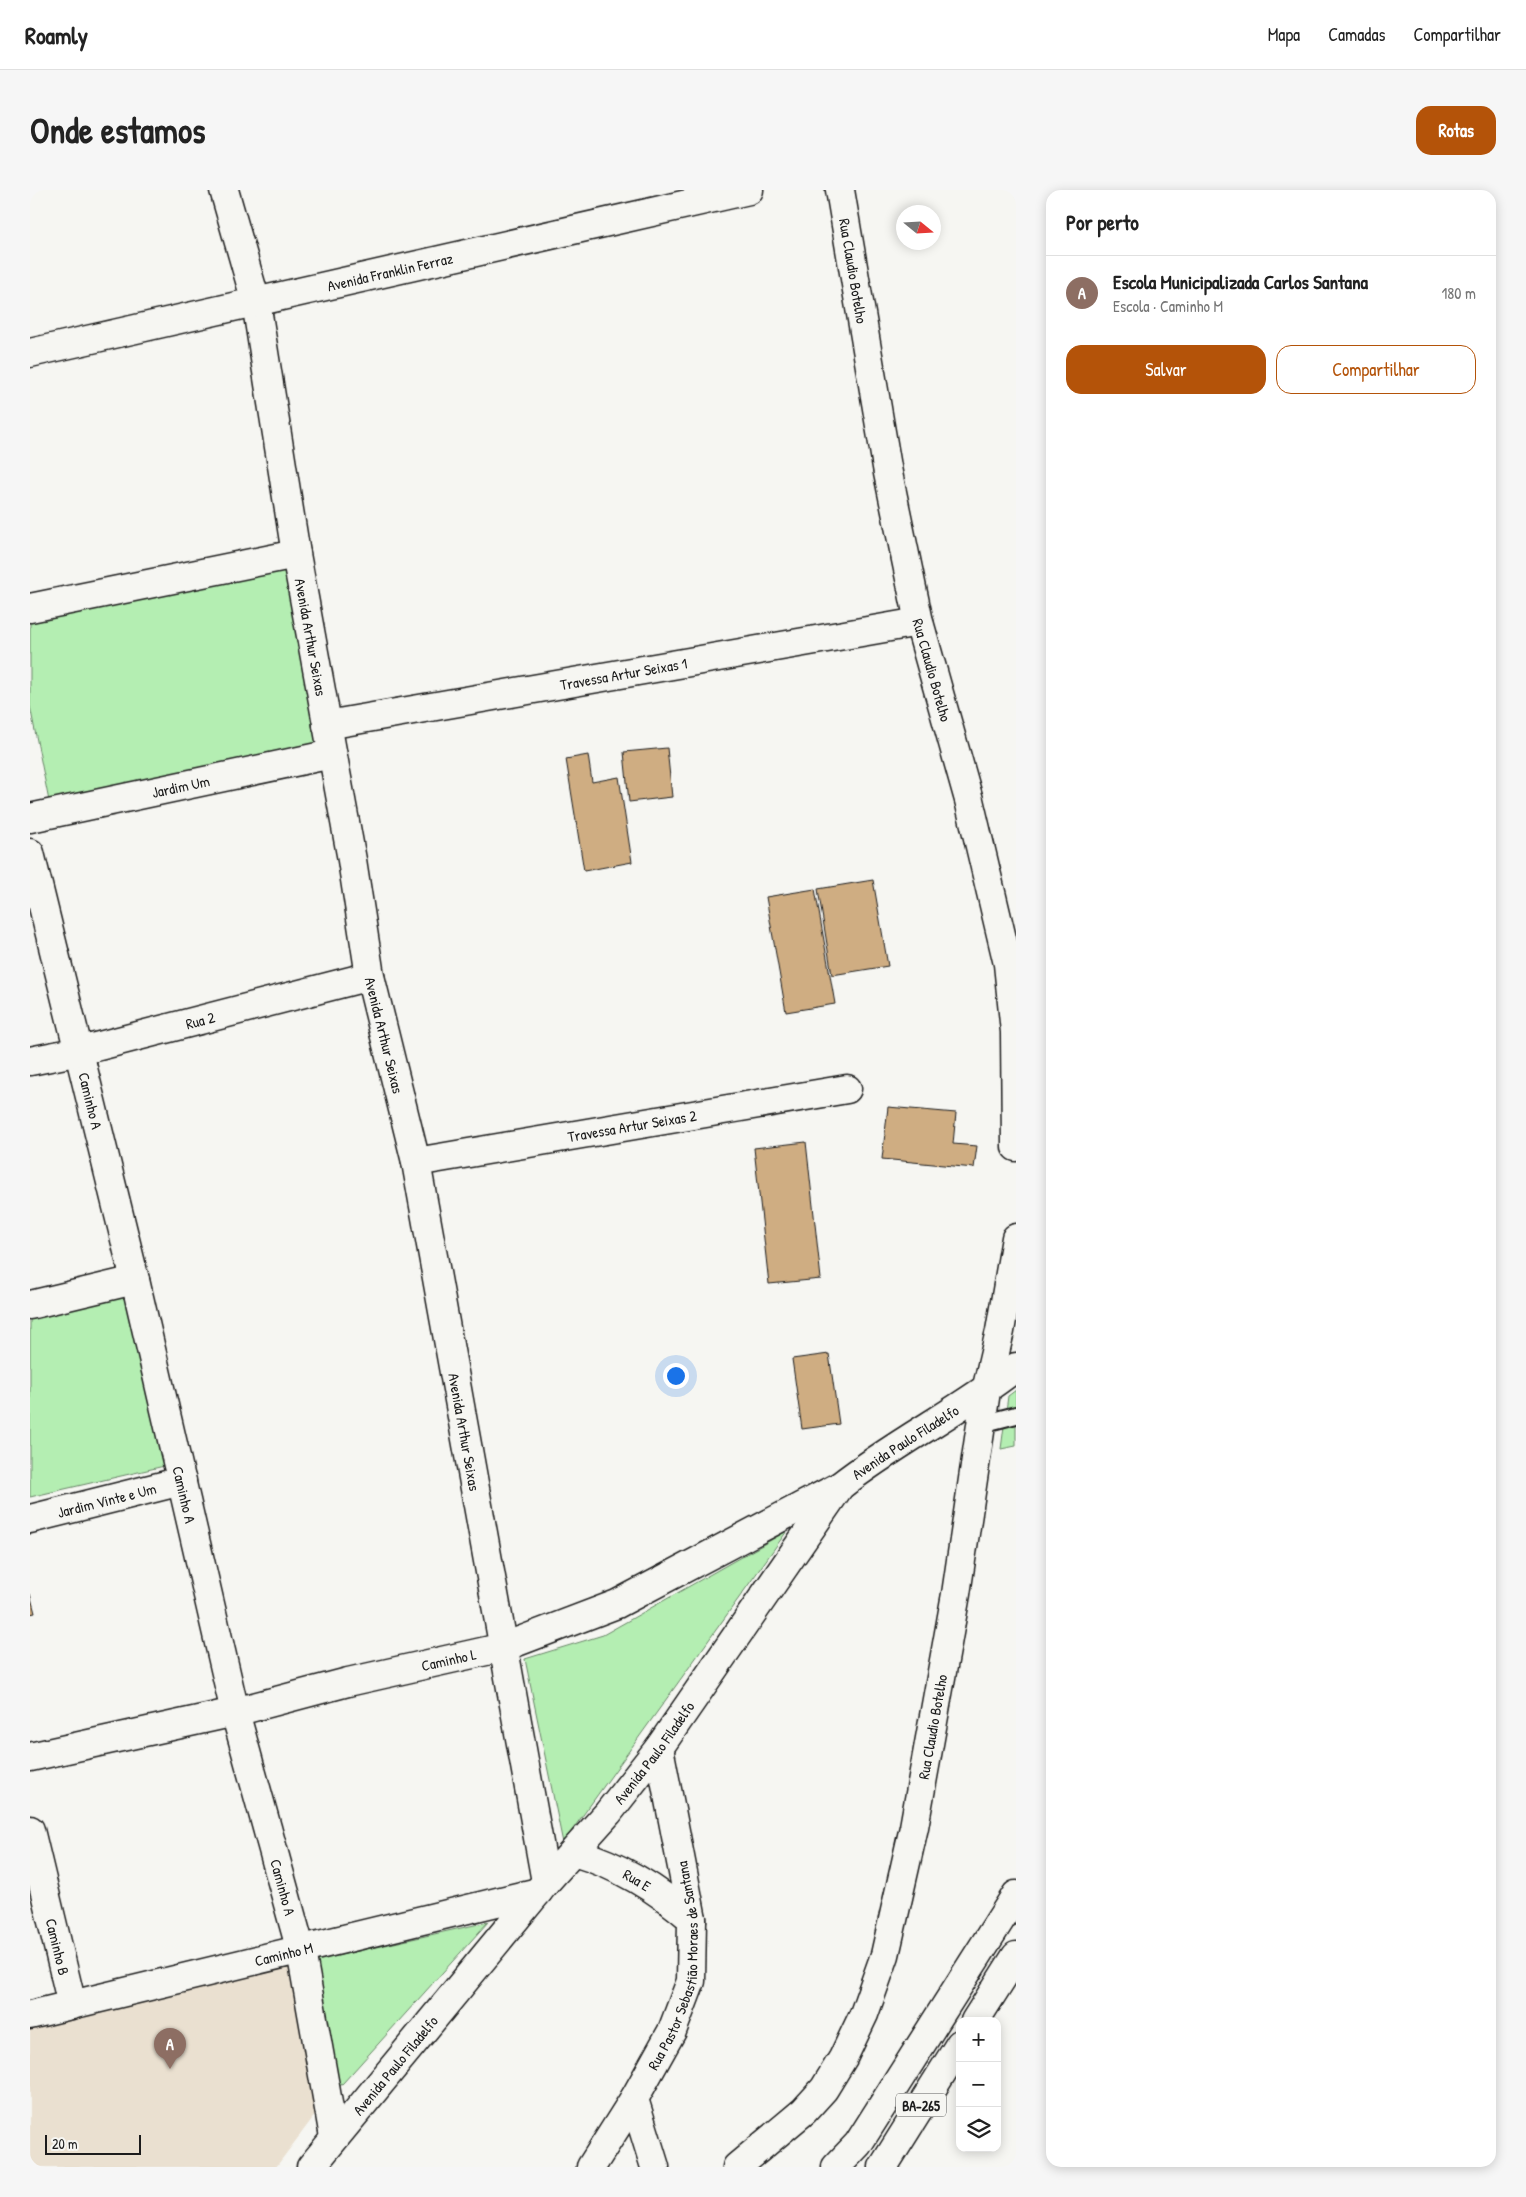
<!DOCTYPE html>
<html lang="pt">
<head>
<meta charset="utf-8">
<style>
	:root { --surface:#fff; --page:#f6f6f6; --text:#222; --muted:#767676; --line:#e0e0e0; --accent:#b45309 }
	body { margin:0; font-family:"Patrick Hand",sans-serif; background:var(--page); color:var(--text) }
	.controls { position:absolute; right:15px; bottom:15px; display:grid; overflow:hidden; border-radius:10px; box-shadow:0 2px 12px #0003 }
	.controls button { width:45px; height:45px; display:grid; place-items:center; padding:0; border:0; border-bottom:1px solid var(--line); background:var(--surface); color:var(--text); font:25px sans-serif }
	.compass { position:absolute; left:866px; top:15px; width:45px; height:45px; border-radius:50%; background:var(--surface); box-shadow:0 2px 12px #0003; rotate:108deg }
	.scale { position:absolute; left:15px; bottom:12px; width:96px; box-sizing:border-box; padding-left:5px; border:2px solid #1c1c1c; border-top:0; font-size:14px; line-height:18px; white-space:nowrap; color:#1c1c1c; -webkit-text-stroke:4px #f6f6f2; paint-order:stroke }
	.you { position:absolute; left:645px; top:1185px; width:18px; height:18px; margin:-12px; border:4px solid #fff; border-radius:50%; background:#1a73e8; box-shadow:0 0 0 8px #1a73e833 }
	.badge { display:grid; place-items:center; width:32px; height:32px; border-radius:50%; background:var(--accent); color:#fff; font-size:16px; font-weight:700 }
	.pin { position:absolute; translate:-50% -41px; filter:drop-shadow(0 1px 2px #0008) }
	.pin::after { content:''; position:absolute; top:26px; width:18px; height:15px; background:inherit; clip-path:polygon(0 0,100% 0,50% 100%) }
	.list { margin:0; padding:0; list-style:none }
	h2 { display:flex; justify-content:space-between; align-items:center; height:65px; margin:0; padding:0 20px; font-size:21px }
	h2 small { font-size:16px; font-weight:400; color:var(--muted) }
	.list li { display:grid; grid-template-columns:32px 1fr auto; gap:15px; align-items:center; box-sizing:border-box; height:75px; padding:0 20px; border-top:1px solid var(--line) }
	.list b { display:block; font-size:19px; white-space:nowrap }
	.list p { margin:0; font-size:16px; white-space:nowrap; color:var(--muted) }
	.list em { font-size:16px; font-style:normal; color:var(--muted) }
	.actions { display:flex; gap:10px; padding:15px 20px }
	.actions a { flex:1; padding:11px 0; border:1px solid var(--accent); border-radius:15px; text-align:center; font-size:18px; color:var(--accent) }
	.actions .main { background:var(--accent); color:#fff }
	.icon { flex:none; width:28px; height:28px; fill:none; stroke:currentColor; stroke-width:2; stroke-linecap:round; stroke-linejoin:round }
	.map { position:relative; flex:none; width:986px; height:1977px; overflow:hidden; border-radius:15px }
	header { display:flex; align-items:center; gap:30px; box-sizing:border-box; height:70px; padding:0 25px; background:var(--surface); border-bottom:1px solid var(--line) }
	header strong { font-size:24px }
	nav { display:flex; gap:28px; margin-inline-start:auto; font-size:18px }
	.intro { display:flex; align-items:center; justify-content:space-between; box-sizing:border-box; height:120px; padding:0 30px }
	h1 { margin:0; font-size:35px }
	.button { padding:12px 22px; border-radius:15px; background:var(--accent); color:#fff; font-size:18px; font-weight:700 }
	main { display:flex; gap:30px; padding:0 30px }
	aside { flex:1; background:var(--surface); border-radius:15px; box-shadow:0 2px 12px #0003 }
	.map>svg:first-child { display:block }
</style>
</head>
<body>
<header>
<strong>Roamly</strong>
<nav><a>Mapa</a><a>Camadas</a><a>Compartilhar</a></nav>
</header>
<div class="intro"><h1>Onde estamos</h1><a class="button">Rotas</a></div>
<main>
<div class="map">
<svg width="986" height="1977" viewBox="0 0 986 1977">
	<rect width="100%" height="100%" fill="#f6f6f2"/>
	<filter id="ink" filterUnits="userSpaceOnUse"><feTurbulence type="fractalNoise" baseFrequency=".02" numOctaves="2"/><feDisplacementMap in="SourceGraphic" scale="10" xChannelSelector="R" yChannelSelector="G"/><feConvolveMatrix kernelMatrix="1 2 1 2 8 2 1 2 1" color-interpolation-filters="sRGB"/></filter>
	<g filter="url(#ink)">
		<!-- built -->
		<path fill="#eae0d0" d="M259,1775L288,1921L246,1977H0V1837Z"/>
		<!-- green -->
		<path fill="#b4eeb2" stroke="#688567" d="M258,377L293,553L19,611L0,516V432Z
			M106,1104L143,1274L0,1307V1128Z
			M986,1200V1256L971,1259L978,1206Z
			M757,1341L533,1653L495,1469L573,1445Z
			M458,1732L304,1903L279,1772Z"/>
		<!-- building -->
		<path fill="#cfad82" stroke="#1c1c1c" d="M637,558L642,607L599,612L594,562Z
			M558,565L562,592L589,587L602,672L554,681L536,569Z
			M843,690L858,776L802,785L788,699Z
			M785,699L805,814L756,822L736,707Z
			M858,917L926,923L923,954L947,956L944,978L852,969Z
			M776,952L791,1089L739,1094L724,958Z
			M799,1164L809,1234L772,1239L762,1169Z
			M0,1404L5,1423L0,1424Z"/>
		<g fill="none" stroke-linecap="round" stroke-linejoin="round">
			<!-- lane casing -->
			<g stroke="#1c1c1c" stroke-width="20">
				<path id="lane" d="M951,1234L986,1225"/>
			</g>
			<!-- street casing -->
			<g stroke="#1c1c1c" stroke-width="31">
				<g id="street">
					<path id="s1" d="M194,0L226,112L266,364L322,670L340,786L386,972L516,1692"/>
					<path id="s2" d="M810,0L858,283L889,432L939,610L978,774L985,842L986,957"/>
					<path d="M0,418L266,364"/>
					<path id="s3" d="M297,535L889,432"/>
					<path id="s4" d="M0,628L302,564"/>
					<path id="s5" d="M0,663L105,1090L205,1522L271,1761L304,1947"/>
					<path id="s6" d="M0,871L50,861L340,786"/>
					<path id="s7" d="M386,972L817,899"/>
					<path d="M0,1115L105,1090"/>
					<path id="s8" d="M0,1329L152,1291"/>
					<path id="s9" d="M0,1567L205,1522L318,1492L474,1457L587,1414L810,1296"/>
					<path id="s10" d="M0,1640L42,1815"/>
					<path id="s11" d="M544,1662C590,1676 626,1698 662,1729"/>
					<path id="s12" d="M0,1825L508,1702"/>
					<path d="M604,1909L625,1977"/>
					<path id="s13" d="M561,1977L604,1909L642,1841L661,1791L662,1729L629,1558"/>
					<path id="s14" d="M707,1977L774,1921L794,1899L813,1868L834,1824L855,1765L884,1637L926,1404L956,1201L970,1141L986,1048"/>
				</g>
			</g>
			<!-- secondary casing -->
			<g stroke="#1c1c1c" stroke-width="31">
				<g id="secondary">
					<path id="s15" d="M0,163L719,0"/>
					<path id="s16" d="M281,1977L516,1692L578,1623L629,1558L810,1296C866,1252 930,1221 986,1177"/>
				</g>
			</g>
			<!-- primary casing -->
			<g stroke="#1c1c1c" stroke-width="31">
				<path id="primary" d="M945,1831L986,1766
					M806,1977L828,1954L986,1705
					M853,1977L930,1854"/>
			</g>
			<!-- lane -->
			<use href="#lane" stroke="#f6f6f2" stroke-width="16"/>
			<!-- street -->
			<use href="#street" stroke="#f6f6f2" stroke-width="28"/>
			<!-- secondary -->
			<use href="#secondary" stroke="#f6f6f2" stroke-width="28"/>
			<!-- primary -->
			<use href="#primary" stroke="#f6f6f2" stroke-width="28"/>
		</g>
	</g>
	<g text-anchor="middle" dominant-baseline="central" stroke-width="5" stroke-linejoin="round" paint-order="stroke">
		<!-- shield labels -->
		<rect fill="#f6f6f2" stroke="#5d5d5c" stroke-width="1" x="866" y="1903.5" width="50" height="23" rx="4"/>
		<g font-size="14" font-weight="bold" fill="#1c1c1c">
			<text x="891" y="1915">BA-265</text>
		</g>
		<!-- street labels -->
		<g font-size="15" fill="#1c1c1c" stroke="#f6f6f2">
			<text stroke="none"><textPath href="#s15" startOffset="369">Avenida Franklin Ferraz</textPath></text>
			<text stroke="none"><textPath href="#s2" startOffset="82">Rua Claudio Botelho</textPath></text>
			<text stroke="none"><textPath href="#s1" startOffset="456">Avenida Arthur Seixas</textPath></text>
			<text stroke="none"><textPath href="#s2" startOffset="489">Rua Claudio Botelho</textPath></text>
			<text stroke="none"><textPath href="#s3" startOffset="301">Travessa Artur Seixas 1</textPath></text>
			<text stroke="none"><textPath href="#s4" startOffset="154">Jardim Um</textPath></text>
			<text stroke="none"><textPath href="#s6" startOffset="175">Rua 2</textPath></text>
			<text stroke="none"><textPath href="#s1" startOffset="861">Avenida Arthur Seixas</textPath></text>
			<text stroke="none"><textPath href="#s5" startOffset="255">Caminho A</textPath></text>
			<text stroke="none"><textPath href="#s7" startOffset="219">Travessa Artur Seixas 2</textPath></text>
			<text stroke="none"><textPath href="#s1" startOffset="1266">Avenida Arthur Seixas</textPath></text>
			<text stroke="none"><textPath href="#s16" startOffset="942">Avenida Paulo Filadelfo</textPath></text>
			<text stroke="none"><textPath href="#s5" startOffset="660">Caminho A</textPath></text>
			<text stroke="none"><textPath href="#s8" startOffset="79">Jardim Vinte e Um</textPath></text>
			<text stroke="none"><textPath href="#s9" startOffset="430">Caminho L</textPath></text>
			<text stroke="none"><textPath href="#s14" startOffset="498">Rua Claudio Botelho</textPath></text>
			<text stroke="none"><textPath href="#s16" startOffset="538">Avenida Paulo Filadelfo</textPath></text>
			<text stroke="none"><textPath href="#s11" startOffset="69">Rua E</textPath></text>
			<text stroke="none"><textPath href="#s5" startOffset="1065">Caminho A</textPath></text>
			<text stroke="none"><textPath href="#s10" startOffset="120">Caminho B</textPath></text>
			<text stroke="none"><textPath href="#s12" startOffset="261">Caminho M</textPath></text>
			<text stroke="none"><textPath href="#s13" startOffset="224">Rua Pastor Sebastião Moraes de Santana</textPath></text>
			<text stroke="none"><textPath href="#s16" startOffset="132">Avenida Paulo Filadelfo</textPath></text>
		</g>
	</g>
</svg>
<div class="controls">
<button>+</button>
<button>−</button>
<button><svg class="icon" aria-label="layers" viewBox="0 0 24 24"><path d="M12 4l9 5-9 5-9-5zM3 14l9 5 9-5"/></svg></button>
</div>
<svg class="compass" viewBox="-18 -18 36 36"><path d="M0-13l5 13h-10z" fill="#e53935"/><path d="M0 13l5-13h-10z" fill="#767676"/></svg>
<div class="scale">20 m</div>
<div class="you"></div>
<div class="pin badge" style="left:140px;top:1879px;background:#8d6e63">A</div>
</div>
<aside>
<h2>Por perto<small></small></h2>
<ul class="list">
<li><span class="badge" style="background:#8d6e63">A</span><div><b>Escola Municipalizada Carlos Santana</b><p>Escola · Caminho M</p></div><em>180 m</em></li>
</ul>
<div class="actions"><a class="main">Salvar</a><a>Compartilhar</a></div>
</aside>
</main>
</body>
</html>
